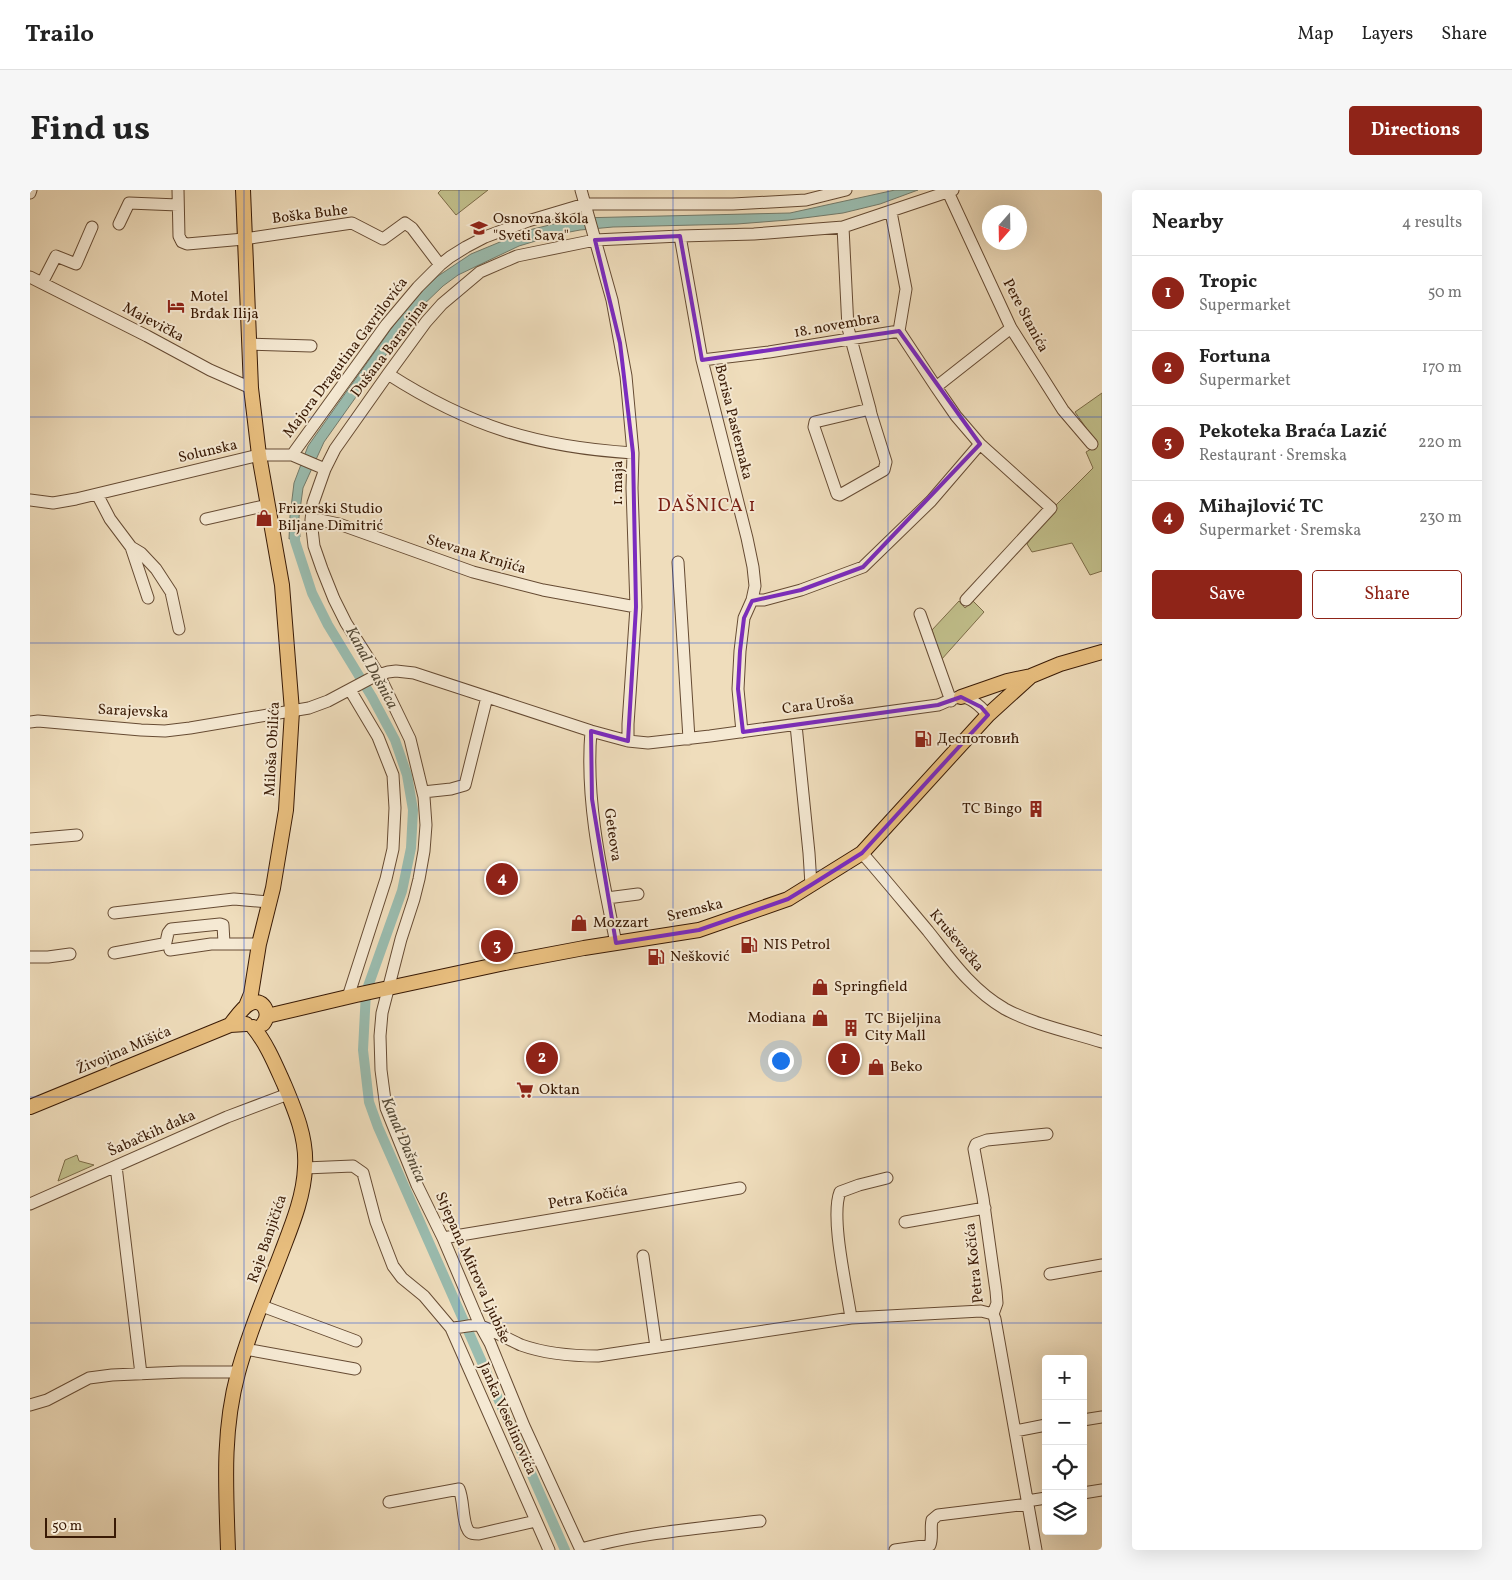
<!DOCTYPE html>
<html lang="en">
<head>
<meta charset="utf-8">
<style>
	:root { --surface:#fff; --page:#f6f6f6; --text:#222; --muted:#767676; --line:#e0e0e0; --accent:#8f2418 }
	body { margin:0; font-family:Vollkorn,serif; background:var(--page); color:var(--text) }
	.controls { position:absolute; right:15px; bottom:15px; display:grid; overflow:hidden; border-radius:5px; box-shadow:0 5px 20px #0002 }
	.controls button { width:45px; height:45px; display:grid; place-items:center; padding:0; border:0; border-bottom:1px solid var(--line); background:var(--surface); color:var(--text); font:25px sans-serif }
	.compass { position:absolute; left:952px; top:15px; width:45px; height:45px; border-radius:50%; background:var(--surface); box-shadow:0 5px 20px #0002; rotate:200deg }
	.scale { position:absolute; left:15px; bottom:12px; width:71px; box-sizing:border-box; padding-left:5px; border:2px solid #391a05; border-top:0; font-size:14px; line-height:18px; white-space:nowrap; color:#391a05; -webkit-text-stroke:4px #f5e9d3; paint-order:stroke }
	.you { position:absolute; left:750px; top:870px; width:18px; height:18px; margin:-12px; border:4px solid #fff; border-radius:50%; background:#1a73e8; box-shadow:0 0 0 8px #1a73e833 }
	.badge { display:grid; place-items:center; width:32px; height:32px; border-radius:50%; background:var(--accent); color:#fff; font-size:16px; font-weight:700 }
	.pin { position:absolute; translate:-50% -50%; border:2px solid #fff; box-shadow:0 1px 5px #0006 }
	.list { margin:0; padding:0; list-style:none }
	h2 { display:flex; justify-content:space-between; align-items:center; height:65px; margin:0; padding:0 20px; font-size:21px }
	h2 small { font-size:16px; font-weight:400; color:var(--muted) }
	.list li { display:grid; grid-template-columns:32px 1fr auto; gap:15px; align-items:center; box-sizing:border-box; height:75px; padding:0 20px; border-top:1px solid var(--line) }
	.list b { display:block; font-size:19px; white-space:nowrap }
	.list p { margin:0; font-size:16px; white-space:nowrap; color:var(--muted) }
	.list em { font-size:16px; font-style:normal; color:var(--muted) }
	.actions { display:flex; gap:10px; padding:15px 20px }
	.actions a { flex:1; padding:11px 0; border:1px solid var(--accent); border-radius:5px; text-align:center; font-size:18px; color:var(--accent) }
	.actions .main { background:var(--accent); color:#fff }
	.icon { flex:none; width:28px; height:28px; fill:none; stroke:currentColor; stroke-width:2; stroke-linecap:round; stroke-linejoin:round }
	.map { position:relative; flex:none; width:1072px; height:1360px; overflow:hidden; border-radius:5px }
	header { display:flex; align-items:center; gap:30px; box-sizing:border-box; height:70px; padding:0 25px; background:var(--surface); border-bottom:1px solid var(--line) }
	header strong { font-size:24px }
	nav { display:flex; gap:28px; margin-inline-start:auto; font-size:18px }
	.intro { display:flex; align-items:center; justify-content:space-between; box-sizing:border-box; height:120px; padding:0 30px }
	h1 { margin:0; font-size:35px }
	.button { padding:12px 22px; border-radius:5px; background:var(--accent); color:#fff; font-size:18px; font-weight:700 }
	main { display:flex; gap:30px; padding:0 30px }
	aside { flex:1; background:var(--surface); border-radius:5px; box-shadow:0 5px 20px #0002 }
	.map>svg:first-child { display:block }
</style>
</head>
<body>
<header>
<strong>Trailo</strong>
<nav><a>Map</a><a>Layers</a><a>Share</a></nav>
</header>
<div class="intro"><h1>Find us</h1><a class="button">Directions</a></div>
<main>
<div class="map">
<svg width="1072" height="1360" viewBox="0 0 1072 1360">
	<rect width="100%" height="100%" fill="#efddbc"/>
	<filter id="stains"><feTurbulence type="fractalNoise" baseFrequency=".004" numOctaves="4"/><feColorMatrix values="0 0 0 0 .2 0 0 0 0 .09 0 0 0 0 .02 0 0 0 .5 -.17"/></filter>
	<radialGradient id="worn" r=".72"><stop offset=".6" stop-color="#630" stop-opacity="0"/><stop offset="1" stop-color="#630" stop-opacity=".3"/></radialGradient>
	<!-- green -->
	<path fill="#c1bf8b" stroke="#7d6c48" d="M411,0H458L426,25L408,3Z
		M1072,203V381L1060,385L1042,353L1002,362L997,354L1026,315L1063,278L1056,262L1068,255L1045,222Z
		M929,411L935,418L943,411L954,422L911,470L902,440Z
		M47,965L49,971L64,975L28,991L35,970Z"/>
	<!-- water -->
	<path fill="#9abcaf" stroke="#737b6b" d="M865,0H888L850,14L813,23L758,30L707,34L583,37L550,40L529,44L489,56L428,85L413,96L387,121L294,252L273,298L269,327L270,347L259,349L260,326L264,293L278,256L368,129L390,103L408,86L441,64L499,40L548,28L760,23Z"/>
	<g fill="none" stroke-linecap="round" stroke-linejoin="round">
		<!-- canal -->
		<path stroke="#9abcaf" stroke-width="10" d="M265,335V351L282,403L298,435L342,507L365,550L377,585L383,620L381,658L372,701L336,802L333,860L339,912L348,937L535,1360"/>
		<!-- minor casing -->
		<g stroke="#664b33" stroke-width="13">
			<path id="minor" d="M148,0L149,46L152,52L157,54L214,49L322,33L353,49L375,33L382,38L410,75
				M551,0L582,110L596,186L603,263L602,298L606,417L598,534V551
				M918,2L981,138L1033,220L1062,254
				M0,3L1,0
				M861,22L876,99L869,141
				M89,34L99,13L148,15
				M813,37L818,138L821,149L840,219L841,224L856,272L854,280L810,305L807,304L784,237L785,232L840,219
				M650,46L672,170L717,348L723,377L725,396L722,410L714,428L710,461L708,499L712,542
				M0,87L117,146L180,180L221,198
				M12,93L26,66L46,74L62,37
				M219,154L281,156
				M672,170L739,162L869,141L906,197L926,226L950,254L901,311L833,377L771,400L734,410H722
				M358,184C439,236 506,257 603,263
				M906,197L981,138
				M262,265L356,135L388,97L410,75L420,67L436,57L455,47L498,31L555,14H703L776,10L816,0
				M67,304L80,329L101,357L111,363L126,379L141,402L149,439
				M0,310L23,313L46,309L229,265H262L295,279
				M176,329L238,315
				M281,330H290L309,334L443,382L513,400L606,417
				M101,357L118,408
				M648,372L659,549
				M936,410L1021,318L950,254
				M890,424L921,511
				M0,532L8,531L111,540L135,541L160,538L279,518L298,511L345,486L358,482L366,481L384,483L561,541L598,551L618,553L680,546L908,515C914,513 924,507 931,507C942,507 952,518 958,525
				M766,535L779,663L781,695
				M561,541C555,612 572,684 586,753
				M393,602L421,599L435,595L457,507
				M0,649L47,645
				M832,663C854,688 876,715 898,741C921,770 942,800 975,819C1005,835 1040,842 1072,852
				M577,708L608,704
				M84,723L204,709L239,712
				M140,760L181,754H229
				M84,763L133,754L136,752L138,743L141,739L190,734L193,735L194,753
				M0,767H18L40,764
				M318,807L356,689L363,659L365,618L363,585L348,547L320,500
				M86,976L111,1184
				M275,978L323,976L333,983L346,1032L363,1076L372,1088L394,1106L421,1138L519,1360
				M0,1014L197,927L258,904
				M875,1032L955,1018
				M413,1048L710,998
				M613,1066L626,1157
				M1020,1084L1072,1075
				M232,1116L326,1151
				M821,1128C817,1099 800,1027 810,1002L829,995L857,988
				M421,1138C430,1138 440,1135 448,1135C452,1135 484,1152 491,1155C516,1164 542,1166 568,1166L821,1128L951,1121L963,1124
				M215,1159L325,1179
				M0,1215L17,1210L59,1188L82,1185L151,1182H208
				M1053,1230L1072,1227
				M985,1241L1016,1235
				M1053,1303L1072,1300
				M997,1311L1016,1308
				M359,1312L429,1299C434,1310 432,1331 438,1340C440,1344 444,1344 449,1344L506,1331
				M551,1359C609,1343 670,1338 730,1331
				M551,1360L494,1236L460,1153L450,1135L413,1048L387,995L356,918L351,880L350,846L352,823L371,749L384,709L389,689L394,661L396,635L394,607L380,549L349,485L316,433L304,409L292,379L284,356L281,330L283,313L295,279L305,259L358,184L396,132L412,114L450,82L487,66L565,50L650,46L724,44L813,37L923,0
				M865,1360L900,1355C903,1347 900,1339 902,1330L908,1325L998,1314
				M1006,1360L965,1129L963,1124L967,1113L966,1101L953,1008L944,959L946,954L957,950L1017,944"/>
		</g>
		<!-- major casing -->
		<g stroke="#391a05" stroke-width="16">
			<path id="major" d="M213,0L221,198L229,265L252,395L262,521L256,620L243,698L229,754L221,804L216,816
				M931,507L977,491L1001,486L1030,474L1072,462
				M237,826L326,805L475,773L554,758L669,740L758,709L832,663L958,525L1001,486
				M200,835C205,829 212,818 219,814C232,806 242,823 233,834
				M0,917L200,835L216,834
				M198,1360C196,1299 192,1242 208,1183C219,1141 237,1101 252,1061C262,1035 274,1006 275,977C277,948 265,920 254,894C245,874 237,854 223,837"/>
		</g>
		<!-- minor -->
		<use href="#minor" stroke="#f5e9d3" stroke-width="11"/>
		<!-- major -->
		<use href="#major" stroke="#e8be7e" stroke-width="14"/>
	</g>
	<!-- marked area -->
	<path fill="none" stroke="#7b2cbf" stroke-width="4" stroke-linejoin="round" d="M650,46L672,170L869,141L950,254L833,377L771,400L722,411L714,428L710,461L708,499L713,542L908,515L931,507L951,517L958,525L832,663L781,695L758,709L669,740L586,753L562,609L561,541L598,551L606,417L603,263L590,153L565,50Z"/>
	<!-- grid -->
	<path fill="none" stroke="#1d4ed8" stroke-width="1" stroke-opacity="0.55" d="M214,0V1360M429,0V1360M643,0V1360M858,0V1360M0,227H1072M0,453H1072M0,680H1072M0,907H1072M0,1133H1072"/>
	<!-- icons -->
	<defs>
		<g id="school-bare" transform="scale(1.35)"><path d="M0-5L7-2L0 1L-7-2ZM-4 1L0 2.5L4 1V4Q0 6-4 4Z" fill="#8f2418" stroke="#f5e9d3" stroke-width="2.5" paint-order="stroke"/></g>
		<g id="hotel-bare" transform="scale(1.35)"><path d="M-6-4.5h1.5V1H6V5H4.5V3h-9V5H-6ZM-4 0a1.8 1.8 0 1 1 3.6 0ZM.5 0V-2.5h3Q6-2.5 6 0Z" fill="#8f2418" stroke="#f5e9d3" stroke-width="2.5" paint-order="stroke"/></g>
		<g id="shop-bare" transform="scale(1.35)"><path d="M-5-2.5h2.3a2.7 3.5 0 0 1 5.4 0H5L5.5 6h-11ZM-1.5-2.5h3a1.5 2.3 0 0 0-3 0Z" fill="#8f2418" stroke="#f5e9d3" stroke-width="2.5" paint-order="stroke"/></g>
		<g id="fuel-bare" transform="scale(1.35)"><path d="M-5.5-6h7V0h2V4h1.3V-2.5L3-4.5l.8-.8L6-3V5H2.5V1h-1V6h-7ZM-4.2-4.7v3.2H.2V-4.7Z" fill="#8f2418" stroke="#f5e9d3" stroke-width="2.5" paint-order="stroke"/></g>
		<g id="building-bare" transform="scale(1.35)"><path d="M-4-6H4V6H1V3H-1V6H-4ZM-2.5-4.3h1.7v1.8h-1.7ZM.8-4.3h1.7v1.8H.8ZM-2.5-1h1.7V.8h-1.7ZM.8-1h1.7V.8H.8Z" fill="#8f2418" stroke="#f5e9d3" stroke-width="2.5" paint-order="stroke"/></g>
		<g id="supermarket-bare" transform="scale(1.35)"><path d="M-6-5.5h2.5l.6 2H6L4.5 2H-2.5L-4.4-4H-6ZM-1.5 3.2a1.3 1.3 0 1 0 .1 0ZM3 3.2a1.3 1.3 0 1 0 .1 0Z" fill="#8f2418" stroke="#f5e9d3" stroke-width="2.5" paint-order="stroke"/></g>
	</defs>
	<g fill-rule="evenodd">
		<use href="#school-bare" x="449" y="38"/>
		<use href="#hotel-bare" x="146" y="116"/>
		<use href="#shop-bare" x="234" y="328"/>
		<use href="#fuel-bare" x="893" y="549"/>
		<use href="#building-bare" x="1006" y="619"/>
		<use href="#shop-bare" x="549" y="733"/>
		<use href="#fuel-bare" x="719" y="755"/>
		<use href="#fuel-bare" x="626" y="767"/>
		<use href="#shop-bare" x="790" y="797"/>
		<use href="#shop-bare" x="790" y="828"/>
		<use href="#building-bare" x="821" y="838"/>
		<use href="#shop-bare" x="846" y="877"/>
		<use href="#supermarket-bare" x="495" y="900"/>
	</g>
	<g text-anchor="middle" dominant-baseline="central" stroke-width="4" stroke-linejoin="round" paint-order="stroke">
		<!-- street labels -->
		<g font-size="15" fill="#391a05" stroke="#f5e9d3">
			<text transform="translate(280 25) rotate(-7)">Boška Buhe</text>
			<text transform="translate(995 126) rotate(62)">Pere Stanića</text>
			<text transform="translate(123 133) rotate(28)">Majevička</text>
			<text transform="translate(807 136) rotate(-10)">18. novembra</text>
			<text transform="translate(360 159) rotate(-53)">Dušana Baranjina</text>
			<text transform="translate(316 168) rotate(-53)">Majora Dragutina Gavrilovića</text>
			<text transform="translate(703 232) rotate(76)">Borisa Pasternaka</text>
			<text transform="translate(178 262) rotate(-13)">Solunska</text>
			<text transform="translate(588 293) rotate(-90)">1. maja</text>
			<text transform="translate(446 365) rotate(17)">Stevana Krnjića</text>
			<text transform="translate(788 515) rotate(-8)">Cara Uroša</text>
			<text transform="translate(103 522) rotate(3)">Sarajevska</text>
			<text transform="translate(243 559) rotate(-87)">Miloša Obilića</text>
			<text transform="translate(582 645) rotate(82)">Geteova</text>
			<text transform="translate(665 721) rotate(-14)">Sremska</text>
			<text transform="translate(926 751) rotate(50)">Kruševačka</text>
			<text transform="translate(94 861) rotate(-23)">Živojina Mišića</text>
			<text transform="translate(122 944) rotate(-24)">Šabačkih đaka</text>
			<text transform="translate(558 1008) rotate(-10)">Petra Kočića</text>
			<text transform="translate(238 1049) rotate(-71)">Raje Banjičića</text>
			<text transform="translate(945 1073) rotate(-96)">Petra Kočića</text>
			<text transform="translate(442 1078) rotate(66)">Stjepana Mitrova Ljubiše</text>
			<text transform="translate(477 1229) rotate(66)">Janka Veselinovića</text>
		</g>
		<!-- poi labels -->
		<g font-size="15" fill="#391a05" stroke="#f5e9d3" text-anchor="start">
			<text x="463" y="29">Osnovna škola<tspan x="463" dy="17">"Sveti Sava"</tspan></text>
			<text x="160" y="107">Motel<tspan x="160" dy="17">Brđak Ilija</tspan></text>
			<text x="248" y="319">Frizerski Studio<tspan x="248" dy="17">Biljane Dimitrić</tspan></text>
			<text x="907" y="549">Деспотовић</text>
			<text x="992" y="619" text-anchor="end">TC Bingo</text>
			<text x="563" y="733">Mozzart</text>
			<text x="733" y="755">NIS Petrol</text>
			<text x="640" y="767">Nešković</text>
			<text x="804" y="797">Springfield</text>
			<text x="776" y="828" text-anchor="end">Modiana</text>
			<text x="835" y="829">TC Bijeljina<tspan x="835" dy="17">City Mall</tspan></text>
			<text x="860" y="877">Beko</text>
			<text x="509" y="900">Oktan</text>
		</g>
		<!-- water labels -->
		<g font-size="16" font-style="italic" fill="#564b38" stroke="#f5e9d3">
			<text transform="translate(341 478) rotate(61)">Kanal Dašnica</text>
			<text transform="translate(373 950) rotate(67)">Kanal Dašnica</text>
		</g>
		<!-- quarter labels -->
		<g font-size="18" letter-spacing="1" fill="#7a1f14" stroke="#f5e9d3">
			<text x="677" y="316">DAŠNICA 1</text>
		</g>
	</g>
	<rect width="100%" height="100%" filter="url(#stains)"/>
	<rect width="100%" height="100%" fill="url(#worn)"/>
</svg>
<div class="controls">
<button>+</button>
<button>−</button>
<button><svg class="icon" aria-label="locate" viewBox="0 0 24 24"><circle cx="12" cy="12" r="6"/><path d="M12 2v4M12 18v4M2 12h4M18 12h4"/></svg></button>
<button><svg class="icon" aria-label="layers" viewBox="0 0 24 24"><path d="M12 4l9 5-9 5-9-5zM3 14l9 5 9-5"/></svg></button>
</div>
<svg class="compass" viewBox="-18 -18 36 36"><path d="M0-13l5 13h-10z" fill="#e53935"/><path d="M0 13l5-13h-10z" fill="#767676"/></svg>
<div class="scale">50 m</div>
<div class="you"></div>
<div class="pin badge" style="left:814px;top:869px">1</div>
<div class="pin badge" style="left:512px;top:868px">2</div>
<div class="pin badge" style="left:467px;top:756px">3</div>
<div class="pin badge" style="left:472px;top:689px">4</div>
</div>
<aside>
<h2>Nearby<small>4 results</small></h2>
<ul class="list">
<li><span class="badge">1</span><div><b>Tropic</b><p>Supermarket</p></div><em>50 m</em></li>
<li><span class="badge">2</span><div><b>Fortuna</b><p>Supermarket</p></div><em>170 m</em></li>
<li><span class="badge">3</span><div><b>Pekoteka Braća Lazić</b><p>Restaurant · Sremska</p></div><em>220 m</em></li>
<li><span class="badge">4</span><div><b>Mihajlović TC</b><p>Supermarket · Sremska</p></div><em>230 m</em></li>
</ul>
<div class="actions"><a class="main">Save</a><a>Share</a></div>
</aside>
</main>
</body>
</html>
